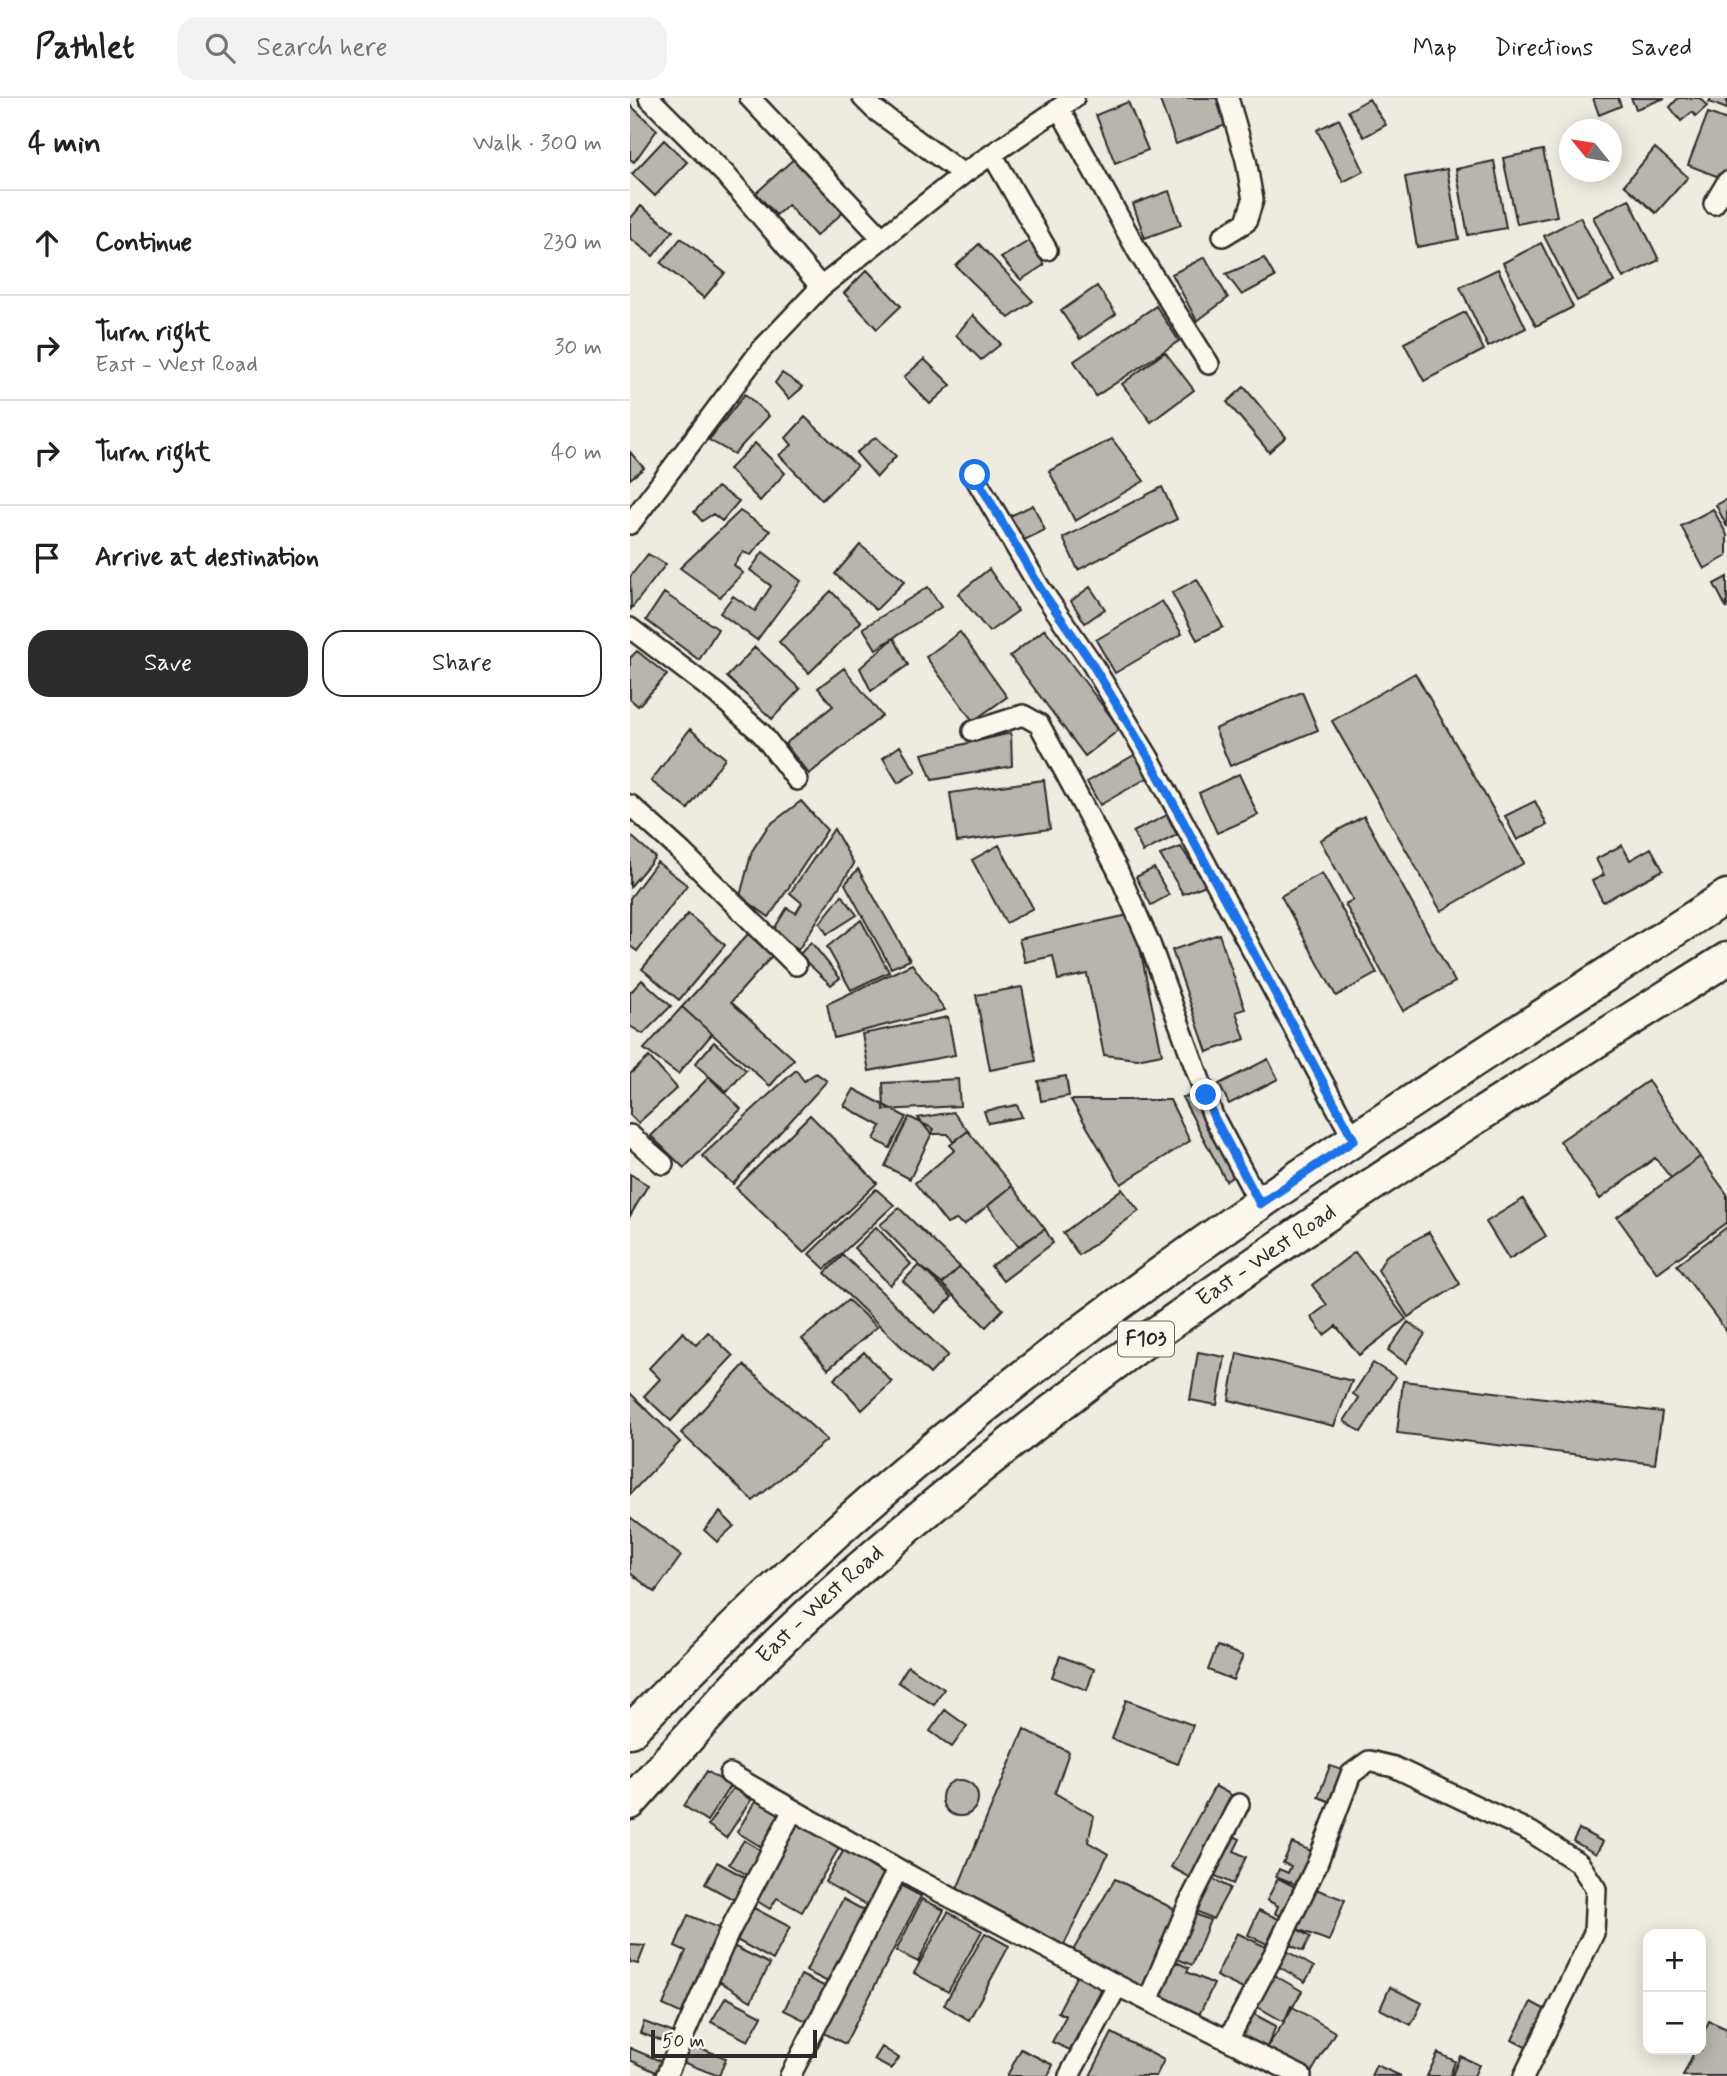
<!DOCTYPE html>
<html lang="en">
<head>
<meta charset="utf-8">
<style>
	:root { --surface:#fff; --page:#f2f2f2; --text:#202124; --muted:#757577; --line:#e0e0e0; --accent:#2b2b2b }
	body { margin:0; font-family:Mynerve,sans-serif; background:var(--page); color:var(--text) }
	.controls { position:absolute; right:21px; bottom:21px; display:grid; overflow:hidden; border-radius:14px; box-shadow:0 4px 18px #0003 }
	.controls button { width:63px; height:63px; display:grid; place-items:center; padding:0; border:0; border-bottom:2px solid var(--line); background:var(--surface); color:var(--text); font:35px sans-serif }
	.compass { position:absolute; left:929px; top:21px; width:63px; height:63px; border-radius:50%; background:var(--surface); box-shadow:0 4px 18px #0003; rotate:300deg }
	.scale { position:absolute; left:21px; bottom:18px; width:166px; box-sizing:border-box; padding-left:7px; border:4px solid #2b2b2b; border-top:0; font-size:19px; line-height:24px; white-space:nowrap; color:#2b2b2b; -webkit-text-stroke:5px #fbf7ec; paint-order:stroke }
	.stop { position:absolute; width:21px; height:21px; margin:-16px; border:5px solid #1a73e8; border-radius:50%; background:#fff }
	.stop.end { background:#1a73e8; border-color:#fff; box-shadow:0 2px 7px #0008 }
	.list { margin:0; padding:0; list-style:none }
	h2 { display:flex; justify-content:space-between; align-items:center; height:91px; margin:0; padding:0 28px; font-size:30px }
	h2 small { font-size:23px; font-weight:400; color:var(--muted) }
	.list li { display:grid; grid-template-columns:46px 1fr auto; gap:21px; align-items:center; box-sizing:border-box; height:105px; padding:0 28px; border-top:2px solid var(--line) }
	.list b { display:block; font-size:26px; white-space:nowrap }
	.list p { margin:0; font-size:23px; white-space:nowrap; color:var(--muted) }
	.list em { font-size:23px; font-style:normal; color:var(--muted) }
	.actions { display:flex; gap:14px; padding:21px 28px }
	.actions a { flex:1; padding:16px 0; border:2px solid var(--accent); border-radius:21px; text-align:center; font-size:24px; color:var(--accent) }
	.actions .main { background:var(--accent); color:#fff }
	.icon { flex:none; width:38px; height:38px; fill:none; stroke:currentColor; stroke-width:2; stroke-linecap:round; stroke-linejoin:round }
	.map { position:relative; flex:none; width:1097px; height:1978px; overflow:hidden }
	header { display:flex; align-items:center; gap:42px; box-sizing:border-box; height:98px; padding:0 35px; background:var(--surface); border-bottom:2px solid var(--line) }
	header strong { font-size:33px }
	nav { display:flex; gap:38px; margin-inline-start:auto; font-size:24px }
	.search { width:490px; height:63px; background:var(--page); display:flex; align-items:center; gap:18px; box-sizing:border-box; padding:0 24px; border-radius:21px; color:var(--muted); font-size:26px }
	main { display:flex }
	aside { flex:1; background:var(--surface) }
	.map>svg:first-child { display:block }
</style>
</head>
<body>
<header>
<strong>Pathlet</strong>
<div class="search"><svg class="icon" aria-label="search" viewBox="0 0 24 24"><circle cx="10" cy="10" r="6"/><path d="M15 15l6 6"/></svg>Search here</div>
<nav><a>Map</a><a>Directions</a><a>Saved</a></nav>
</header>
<main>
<aside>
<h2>4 min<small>Walk · 300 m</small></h2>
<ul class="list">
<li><svg class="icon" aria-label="ahead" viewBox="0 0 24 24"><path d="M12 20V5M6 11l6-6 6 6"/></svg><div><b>Continue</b></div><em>230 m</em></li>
<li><svg class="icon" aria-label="right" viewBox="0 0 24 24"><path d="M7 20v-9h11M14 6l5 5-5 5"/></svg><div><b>Turn right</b><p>East - West Road</p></div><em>30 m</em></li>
<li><svg class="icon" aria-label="right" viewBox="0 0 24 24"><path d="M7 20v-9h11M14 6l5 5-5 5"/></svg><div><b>Turn right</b></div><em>40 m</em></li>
<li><svg class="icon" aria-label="arrive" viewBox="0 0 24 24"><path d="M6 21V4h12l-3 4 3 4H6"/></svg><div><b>Arrive at destination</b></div></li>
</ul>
<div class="actions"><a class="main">Save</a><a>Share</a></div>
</aside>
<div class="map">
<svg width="1097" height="1978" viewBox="0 0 1097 1978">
	<rect width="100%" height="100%" fill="#eeebe0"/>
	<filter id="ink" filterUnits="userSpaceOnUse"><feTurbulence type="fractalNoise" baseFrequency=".0143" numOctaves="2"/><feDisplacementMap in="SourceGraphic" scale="14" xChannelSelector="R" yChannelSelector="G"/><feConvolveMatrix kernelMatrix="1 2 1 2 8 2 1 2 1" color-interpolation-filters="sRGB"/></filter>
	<g filter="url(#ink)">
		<!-- building -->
		<path fill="#b8b5ae" stroke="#2b2b2b" stroke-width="2" d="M529,0H595L604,24L546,46Z
			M963,0H988L991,8L969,17Z
			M1001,0H1035L1006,11Z
			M1048,0H1070L1077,8L1066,18L1062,14L1051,23L1040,9Z
			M1081,0H1097V11L1079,4Z
			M739,1L756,27L734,39L718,13Z
			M498,4L518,52L485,65L466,17Z
			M0,7L27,32L4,64L0,61Z
			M1078,15L1097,22V74L1094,81L1058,67Z
			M709,21L734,73L713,84L687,32Z
			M34,42L57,64L25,98L2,76Z
			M1025,50L1058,79L1026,115L994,87Z
			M913,52L927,118L887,126L873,60Z
			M167,58L216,112L186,138L158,107L146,117L126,95Z
			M864,63L876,130L838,137L826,71Z
			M817,71L829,141L787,149L775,79Z
			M539,93L551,127L515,140L503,106Z
			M999,101L1029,162L993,180L963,119Z
			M11,108L43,133L23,158L0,140V121Z
			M950,119L984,184L947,203L914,138Z
			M51,140L95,175L74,200L31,165Z
			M400,142L414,167L391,182L371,160Z
			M911,145L943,209L906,228L873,165Z
			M349,146L403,203L379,220L326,168Z
			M575,159L598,200L567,223L542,176Z
			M634,160L645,179L612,197L596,176Z
			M868,171L896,230L858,249L830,189Z
			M237,172L271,208L247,231L214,195Z
			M467,188L486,216L450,241L431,213Z
			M526,208L549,243L466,298L444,263Z
			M835,214L854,252L794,283L774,245Z
			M343,217L371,246L351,262L326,237Z
			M535,254L564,292L521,324L492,286Z
			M294,261L321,287L300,306L274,279Z
			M152,275L173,289L159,301L145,285Z
			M614,289L656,339L639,354L597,304Z
			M115,296L139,318L104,356L79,342Z
			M175,319L227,368L192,402L149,357L162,347L156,340Z
			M246,339L266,358L247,379L226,355Z
			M482,341L514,383L445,423L419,373Z
			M125,345L155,375L130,403L99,371Z
			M0,354L14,370L0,381Z
			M87,389L109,403L92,423L83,416L72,423L64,414Z
			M532,389L547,421L448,472L433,440Z
			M1097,401V429L1086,407Z
			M403,407L415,432L390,444L378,419Z
			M1083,411L1097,437V458L1074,471L1051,428Z
			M110,413L140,433L121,457L113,454L104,467L113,475L90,499L50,470Z
			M230,447L275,483L246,512L205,476Z
			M133,454L171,483L127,542L90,515L103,498L125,513L141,488L120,472Z
			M18,456L36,466L1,511L0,479Z
			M359,471L388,513L359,534L328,496Z
			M1097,479V511L1084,486Z
			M567,481L593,529L567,542L542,495Z
			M298,489L311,509L246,551L233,530Z
			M460,489L475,511L455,525L441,503Z
			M201,493L231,524L179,575L149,544Z
			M34,495L88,531L69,562L16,522Z
			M532,503L552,536L485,575L466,542Z
			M415,531L490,631L455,658L380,558Z
			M330,534L377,599L343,623L296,559Z
			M264,540L278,567L241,593L230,570Z
			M125,549L170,591L142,621L97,579Z
			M7,553L37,577L8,608L0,601V560Z
			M214,570L252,618L179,676L155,646L203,608L188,590Z
			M785,575L894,765L811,813L702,623Z
			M672,594L688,632L600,668L585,631Z
			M60,631L95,660L58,711L21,683Z
			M381,635L382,668L302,682L292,656Z
			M270,648L286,674L268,685L253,660Z
			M506,656L519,679L470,707L457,684Z
			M609,676L628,717L587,735L569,695Z
			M414,682L420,731L327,744L320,695Z
			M171,703L197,732L139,819L110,798L122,753L138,728Z
			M905,703L917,727L887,742L875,718Z
			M537,717L547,737L513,754L503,734Z
			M734,718L825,884L773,913L715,806L723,802L690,742Z
			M204,731L224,766L168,852L144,831L157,810L166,815L172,805L160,795Z
			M0,737L25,759L0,789Z
			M369,747L403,810L376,825L342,762Z
			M992,747L1000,762L1021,750L1033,772L973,804L962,783L974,777L966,761Z
			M551,749L576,787L553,796L530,757Z
			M27,764L57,787L7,853L0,848V800Z
			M524,770L539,797L521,807L506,779Z
			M228,771L280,862L261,870L215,786Z
			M692,775L747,875L706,898L651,798Z
			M212,797L227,817L197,836L190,825Z
			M58,816L95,847L49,902L12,871Z
			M503,816L532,956L507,961L474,957L457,876L428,882L423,858L395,864L389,841Z
			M231,822L259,874L221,892L197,849Z
			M118,836L142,858L101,904L164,961L140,988L52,909Z
			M589,836L615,911L606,914L615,941L577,954L542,852Z
			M181,844L210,880L201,887L169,857Z
			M282,866L315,912L204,940L197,906Z
			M12,882L41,908L13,936L0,928V895Z
			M392,889L406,963L360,972L346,897Z
			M52,909L82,936L48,976L14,951Z
			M318,919L325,957L239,973L232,936Z
			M84,944L116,972L97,994L65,966Z
			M19,959L47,990L8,1025L0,1017V976Z
			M638,961L648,981L599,1006L589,986Z
			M166,972L174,983L186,975L197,983L103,1086L72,1058Z
			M436,978L439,998L411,1003L408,983Z
			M79,979L111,1011L54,1070L21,1038Z
			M328,981L330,1008L254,1012L253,985Z
			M1018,983L1070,1059L1041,1080L1025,1060L970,1101L930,1043Z
			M224,991L276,1019L260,1050L244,1041L251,1028L214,1008Z
			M576,997L610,1074L596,1083L552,999Z
			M441,1002H540L560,1043L491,1086Z
			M387,1007L392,1019L358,1025L354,1013Z
			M323,1014L338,1033L323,1044L318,1036H301L288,1020Z
			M180,1017L247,1085L174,1155L106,1090Z
			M279,1019L304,1031L280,1081L255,1068Z
			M338,1033L382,1088L334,1127L326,1122L317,1126L285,1085L325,1052L320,1047Z
			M1070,1059L1097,1096V1124L1027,1175L987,1119Z
			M0,1076L18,1087L0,1118Z
			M382,1088L415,1131L388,1148L358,1108Z
			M246,1091L264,1107L195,1171L179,1156Z
			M492,1091L509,1113L449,1157L433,1135Z
			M893,1101L916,1138L879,1161L856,1124Z
			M269,1110L330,1169L312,1186L289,1167L250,1127Z
			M246,1129L281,1166L260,1187L224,1150Z
			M1097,1129V1234L1047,1167Z
			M415,1131L423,1145L373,1183L361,1168Z
			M799,1134L830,1186L778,1219L748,1172L756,1158Z
			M725,1154L776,1221L729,1257L706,1228L694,1237L681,1219L697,1207L682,1187Z
			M213,1157L318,1257L300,1276L195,1175Z
			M289,1167L322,1199L306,1215L273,1183Z
			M330,1169L373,1211L356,1229L312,1186Z
			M218,1202L247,1229L198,1271L172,1241Z
			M778,1224L795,1236L776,1265L758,1252Z
			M53,1234L66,1247L78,1234L103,1258L41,1323L14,1298L30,1281L19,1270Z
			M234,1254L262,1284L232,1312L204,1281Z
			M568,1254L595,1259L587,1307L560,1302Z
			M607,1255L722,1283L704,1328L599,1302Z
			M743,1265L766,1279L731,1334L714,1323L729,1300L723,1296Z
			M114,1267L197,1342L123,1403L51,1335Z
			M773,1283L1032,1314L1025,1366L767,1335Z
			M0,1295L50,1344L0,1396Z
			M90,1414L104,1428L87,1444L74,1432Z
			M0,1419L51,1458L25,1494L0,1475Z
			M587,1548L613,1558L603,1582L578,1572Z
			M430,1558L464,1571L457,1592L422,1579Z
			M278,1568L314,1591L304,1607L268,1584Z
			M496,1602L563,1627L548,1666L482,1641Z
			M315,1612L337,1628L322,1649L300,1633Z
			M394,1631L439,1654L425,1695L464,1718L458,1744L478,1756L432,1851L327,1791Z
			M700,1668L715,1673L703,1705L688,1699Z
			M77,1673L100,1688L77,1723L54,1708Z
			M312 1700a18 18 0 1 1 36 0a18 18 0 1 1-36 0Z
			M585,1688L605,1699L561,1780L541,1769Z
			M103,1690L121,1702L96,1740L78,1727Z
			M126,1702L153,1718L133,1750L107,1734Z
			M166,1723L210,1748L172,1814L147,1800L140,1811L122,1800Z
			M949,1731L973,1744L966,1756L943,1743Z
			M597,1735L610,1741L604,1753L616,1759L603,1786L579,1775Z
			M114,1742L132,1753L119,1778L99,1766Z
			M662,1745L684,1754L670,1788L646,1778L649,1771L658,1775L661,1768L653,1765Z
			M214,1752L258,1779L241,1810L195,1784Z
			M87,1764L118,1781L106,1803L75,1786Z
			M579,1779L600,1790L583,1821L562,1811Z
			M648,1780L669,1791L654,1820L645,1815L648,1808L637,1802Z
			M485,1781L548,1813L515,1892L442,1854Z
			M268,1786L291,1798L215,1946L192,1934Z
			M683,1790L715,1802L699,1843L667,1831Z
			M213,1801L239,1815L202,1886L176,1873Z
			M292,1801L314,1812L288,1864L266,1853Z
			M120,1808L160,1829L143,1862L103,1840Z
			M629,1812L651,1822L639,1847L618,1837Z
			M318,1814L352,1833L318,1894L284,1875Z
			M560,1814L580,1822L562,1867L542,1859Z
			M58,1817L98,1834L61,1920L33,1907L56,1853L45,1848Z
			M667,1831L680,1839L673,1853L658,1846Z
			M355,1835L379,1848L339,1922L314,1907Z
			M607,1835L638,1850L617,1893L586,1878Z
			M0,1847L15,1848L8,1866L0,1864Z
			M101,1847L140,1866L121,1903L86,1881Z
			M655,1852L684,1869L675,1884L646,1867Z
			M542,1862L559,1870L557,1874L584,1886L569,1917L526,1896Z
			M448,1875L473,1888L440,1952L422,1944L436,1918L428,1914Z
			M171,1877L198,1890L180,1925L154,1912Z
			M644,1877L672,1893L654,1924L626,1908Z
			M760,1889L792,1905L781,1927L750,1911Z
			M96,1899L132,1918L118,1943L81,1924Z
			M901,1904L925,1917L905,1954L882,1942Z
			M661,1908L705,1934L681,1975L637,1949L654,1924Z
			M620,1914L646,1928L637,1949L609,1936Z
			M1079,1923L1097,1931V1978H1053L1065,1952H1071V1940Z
			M14,1924L50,1937L46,1948L10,1935Z
			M482,1935L534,1962L526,1978H460Z
			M55,1944L96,1960L89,1978L47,1962Z
			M252,1949L269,1960L261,1971L244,1962Z
			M0,1950L33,1964L28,1975L0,1962Z
			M391,1951L423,1967L418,1978H377Z
			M808,1955L825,1963L820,1978H797Z
			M830,1958L849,1967L844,1978H822Z
			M746,1967L771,1978H741Z"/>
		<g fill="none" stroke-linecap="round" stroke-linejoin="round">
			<!-- minor casing -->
			<g stroke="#2b2b2b" stroke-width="24">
				<path id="minor" d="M19,0L95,76L191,189
					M120,0L252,140
					M233,0L244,11L333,76
					M429,10L508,154L579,266
					M362,56L417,152
					M1084,106L1097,84
					M593,138L616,124L623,102L616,62L598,0
					M344,378L410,490L459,561L519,660L724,1042
					M0,426L131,252L191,189L333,76L444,0
					M0,530L87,596L132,636L167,682
					M343,633L393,617L409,626L487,771L520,846L583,1018L630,1106
					M0,707L52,754L166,867
					M0,1037L33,1066
					M100,1676L284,1780L498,1893L671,1978
					M518,1903L559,1805L609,1706
					M598,1942L645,1854L687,1766L721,1676L739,1663L764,1669L901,1734L949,1765L966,1791L964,1835L894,1978
					M36,1978L99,1834L163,1712
					M160,1978L268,1771
					M439,1978L487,1888"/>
			</g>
			<!-- primary casing -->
			<g stroke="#2b2b2b" stroke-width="37">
				<g id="primary">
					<path d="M0,1633C110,1520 224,1412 348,1314C584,1124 843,964 1097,798"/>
					<path id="s1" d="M0,1705C45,1655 89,1603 137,1556C194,1499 258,1445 320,1394C563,1193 831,1028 1097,861"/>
				</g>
			</g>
			<!-- minor -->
			<use href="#minor" stroke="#fbf7ec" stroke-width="19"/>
			<!-- primary -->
			<use href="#primary" stroke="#fbf7ec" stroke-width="32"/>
		</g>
	</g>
	<g fill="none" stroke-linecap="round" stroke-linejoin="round" filter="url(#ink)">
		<!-- route -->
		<path stroke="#1a73e8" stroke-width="9" d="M345,377L410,490L459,561L519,660L724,1042L630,1106L583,1017L576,997"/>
	</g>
	<g text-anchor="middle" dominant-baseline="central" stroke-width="5" stroke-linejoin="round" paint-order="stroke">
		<!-- shield labels -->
		<rect fill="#fbf7ec" stroke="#696865" stroke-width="2" x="488" y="1223.5" width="56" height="35" rx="5"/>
		<g font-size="21" font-weight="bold" fill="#2b2b2b">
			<text x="516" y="1241">F103</text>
		</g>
		<!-- street labels -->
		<g font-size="23" fill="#2b2b2b" stroke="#fbf7ec">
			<text stroke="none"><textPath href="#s1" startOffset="842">East - West Road</textPath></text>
			<text stroke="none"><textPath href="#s1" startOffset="275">East - West Road</textPath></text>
		</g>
	</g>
</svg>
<div class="controls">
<button>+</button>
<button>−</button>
</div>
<svg class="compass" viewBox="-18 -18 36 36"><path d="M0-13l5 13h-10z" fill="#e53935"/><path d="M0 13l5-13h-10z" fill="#757577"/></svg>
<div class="scale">50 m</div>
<div class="stop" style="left:345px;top:377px"></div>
<div class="stop end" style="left:576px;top:997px"></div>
</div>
</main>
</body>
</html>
